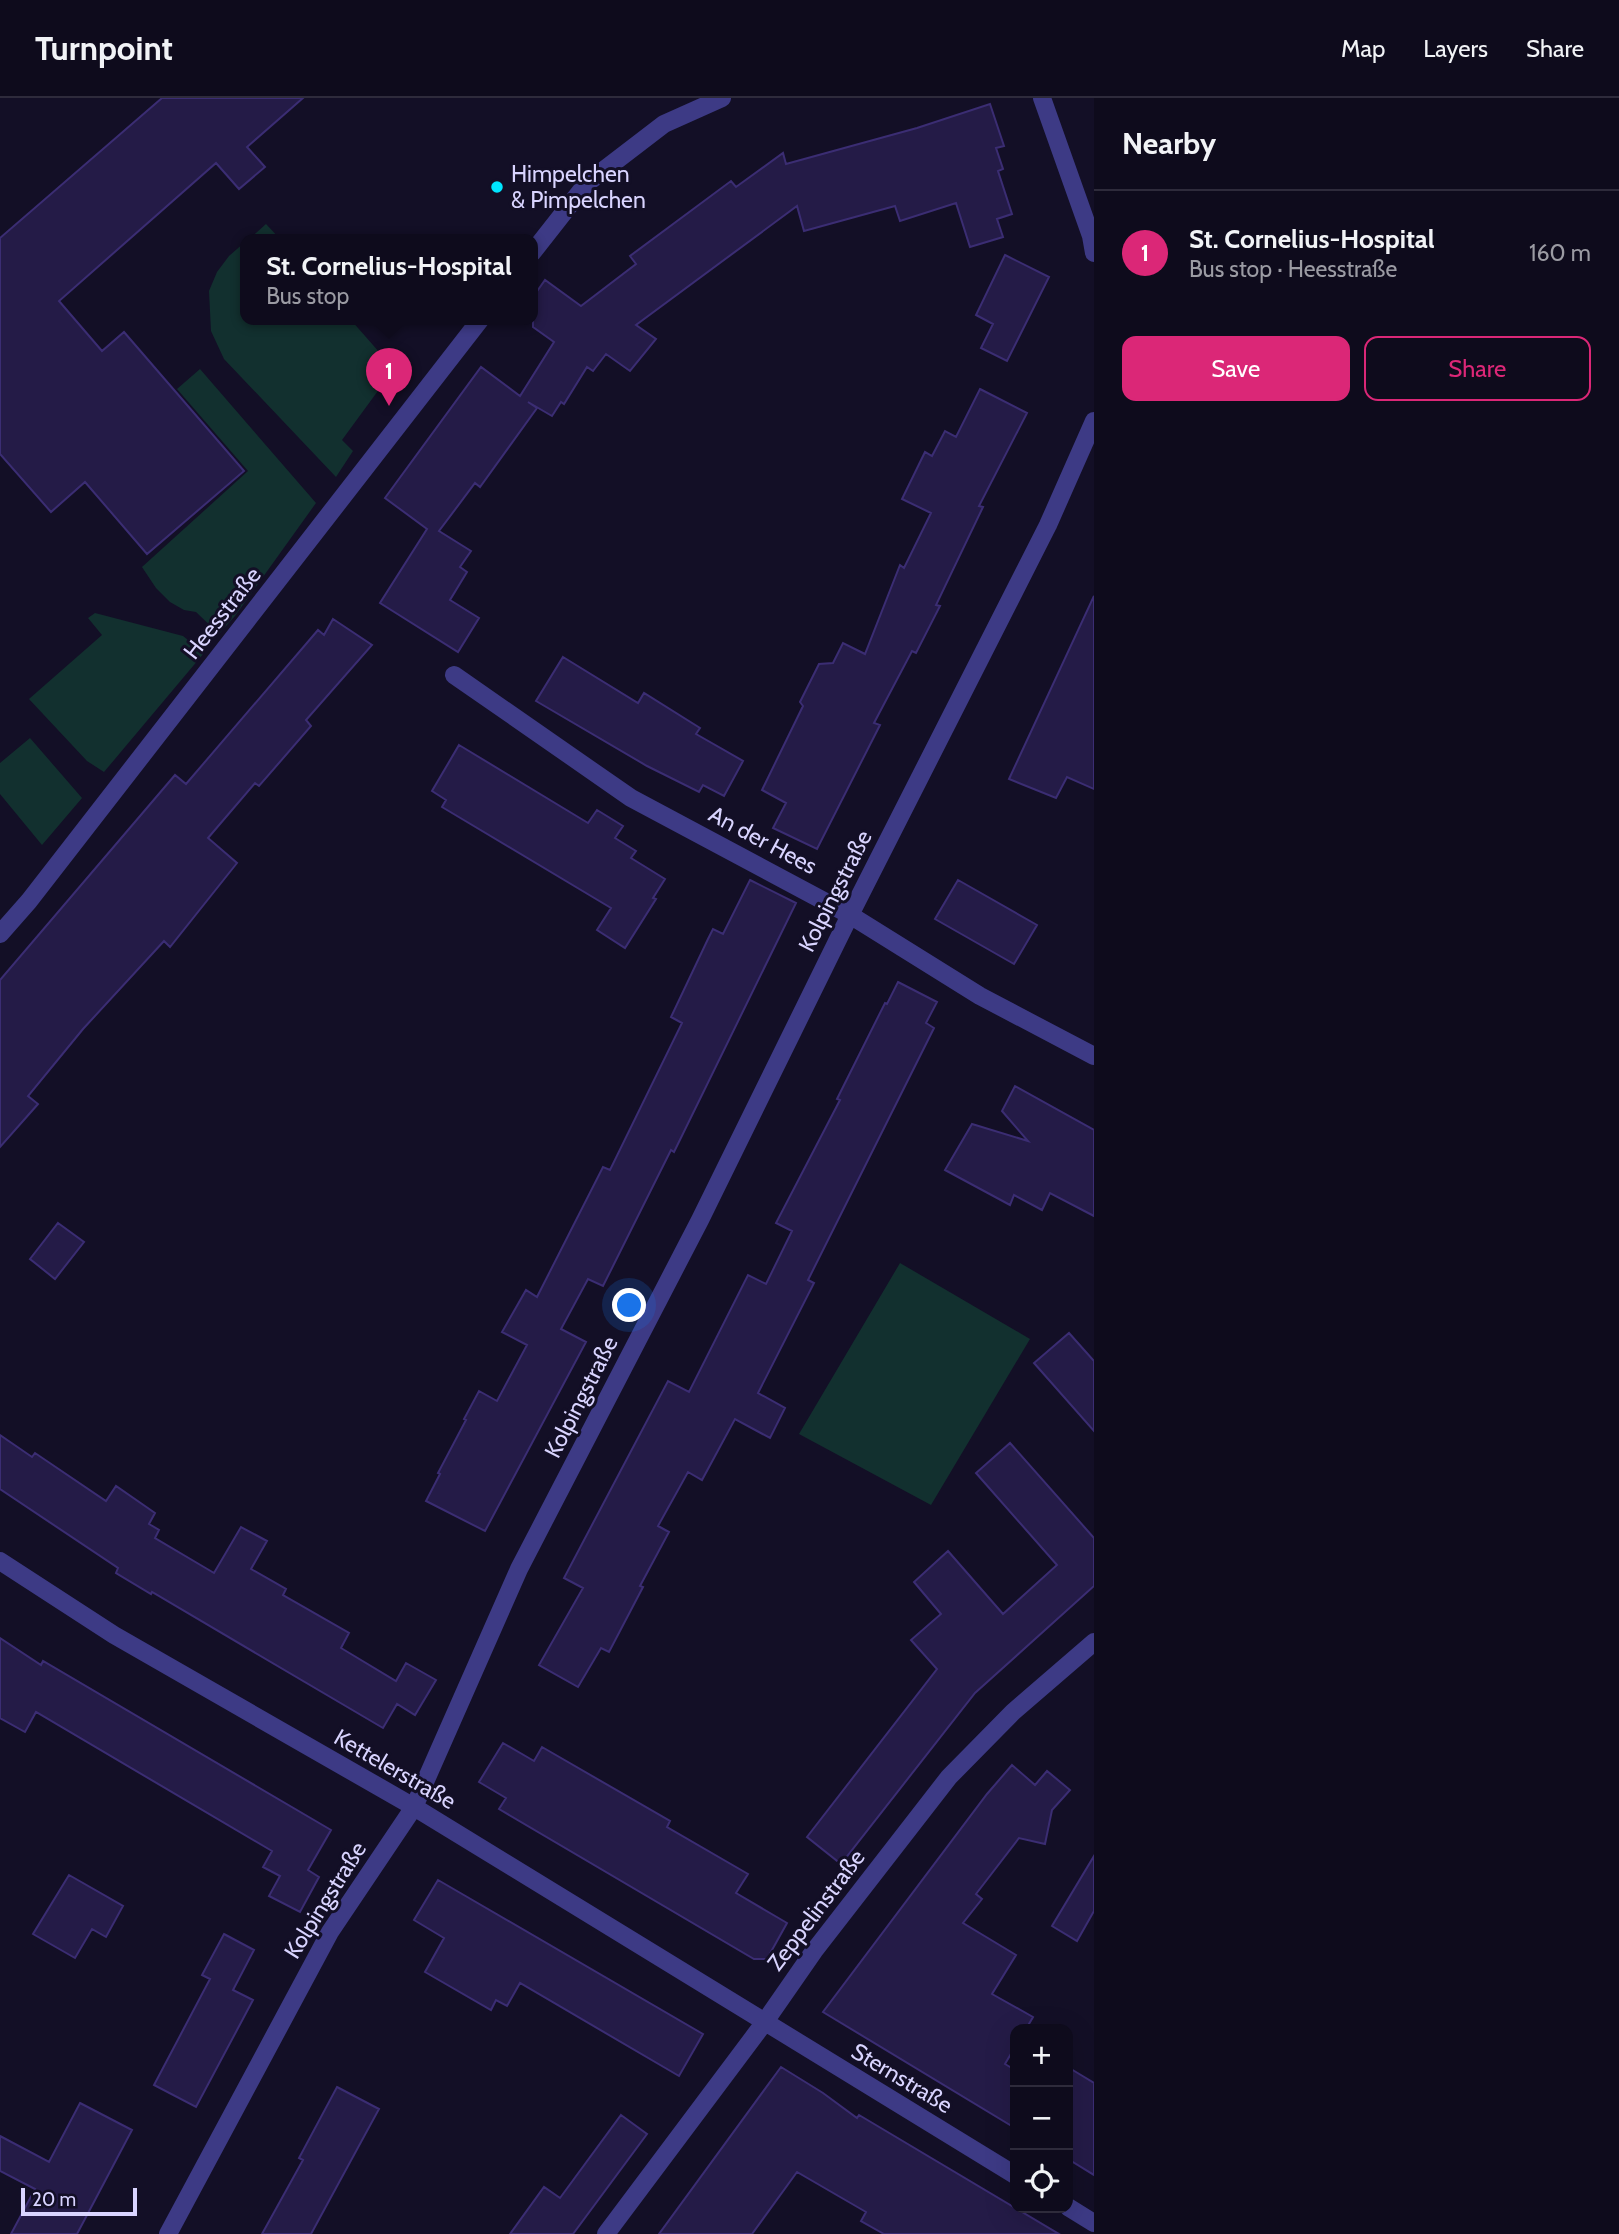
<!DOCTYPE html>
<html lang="en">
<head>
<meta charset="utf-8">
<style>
	:root { --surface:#0e0b1c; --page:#171425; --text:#f1f3f6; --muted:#9b9ba3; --line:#2e2b3b; --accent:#db2777 }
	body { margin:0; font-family:Cabin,sans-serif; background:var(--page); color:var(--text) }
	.controls { position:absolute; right:21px; bottom:21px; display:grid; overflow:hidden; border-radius:14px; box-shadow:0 7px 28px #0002 }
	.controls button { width:63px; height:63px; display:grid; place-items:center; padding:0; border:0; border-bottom:2px solid var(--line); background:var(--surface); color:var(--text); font:35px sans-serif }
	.scale { position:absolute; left:21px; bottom:18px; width:116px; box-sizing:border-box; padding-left:7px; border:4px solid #d9d4ff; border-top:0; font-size:19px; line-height:24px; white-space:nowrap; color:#d9d4ff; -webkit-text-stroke:5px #130f26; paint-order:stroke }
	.you { position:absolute; left:630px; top:1208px; width:24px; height:24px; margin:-18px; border:5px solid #fff; border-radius:50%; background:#1a73e8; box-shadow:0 0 0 10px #1a73e833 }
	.badge { display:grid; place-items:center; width:46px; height:46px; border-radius:50%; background:var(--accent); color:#fff; font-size:23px; font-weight:700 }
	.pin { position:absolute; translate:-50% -58px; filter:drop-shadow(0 2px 4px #0008) }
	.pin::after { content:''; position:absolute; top:37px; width:24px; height:21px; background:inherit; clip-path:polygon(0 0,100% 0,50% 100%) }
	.popup { position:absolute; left:240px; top:136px; width:298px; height:91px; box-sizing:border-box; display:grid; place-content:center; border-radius:14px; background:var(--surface); filter:drop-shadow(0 2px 5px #0005); font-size:23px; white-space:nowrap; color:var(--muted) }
	.popup b { font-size:26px; color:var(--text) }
	.popup::after { content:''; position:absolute; left:50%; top:100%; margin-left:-14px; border:14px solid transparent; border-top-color:var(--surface) }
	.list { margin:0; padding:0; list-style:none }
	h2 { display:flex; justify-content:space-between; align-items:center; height:91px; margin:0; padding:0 28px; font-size:30px }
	h2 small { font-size:23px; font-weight:400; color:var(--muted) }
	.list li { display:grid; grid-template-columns:46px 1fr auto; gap:21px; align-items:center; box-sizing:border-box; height:126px; padding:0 28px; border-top:2px solid var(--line) }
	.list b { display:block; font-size:26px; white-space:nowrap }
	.list p { margin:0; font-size:23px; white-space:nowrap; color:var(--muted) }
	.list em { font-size:23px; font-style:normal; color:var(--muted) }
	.actions { display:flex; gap:14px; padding:21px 28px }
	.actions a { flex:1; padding:16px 0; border:2px solid var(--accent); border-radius:14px; text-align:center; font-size:24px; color:var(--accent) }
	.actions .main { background:var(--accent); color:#fff }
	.icon { flex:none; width:38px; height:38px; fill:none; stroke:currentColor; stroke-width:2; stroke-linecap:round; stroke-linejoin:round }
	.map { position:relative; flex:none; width:1094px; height:2136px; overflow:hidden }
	header { display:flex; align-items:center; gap:42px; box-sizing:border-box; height:98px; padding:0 35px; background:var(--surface); border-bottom:2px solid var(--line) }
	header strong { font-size:33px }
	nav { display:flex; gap:38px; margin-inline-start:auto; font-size:24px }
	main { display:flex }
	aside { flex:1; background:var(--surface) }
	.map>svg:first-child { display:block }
</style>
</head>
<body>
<header>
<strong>Turnpoint</strong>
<nav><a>Map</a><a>Layers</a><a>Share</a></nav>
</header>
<main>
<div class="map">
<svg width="1094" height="2136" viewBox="0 0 1094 2136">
	<rect width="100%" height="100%" fill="#130f26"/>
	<!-- green -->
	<path fill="#12302f" d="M266,126L281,142H248Z
		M245,144L246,222H351L394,271L342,342L353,353L336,379L224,261L211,233L209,193L217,174L229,158Z
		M200,271L316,405L235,518L219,536L196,514L184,512L170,504L156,490L142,469L248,373L177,291Z
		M95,515L183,538L204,555L104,674L87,663L29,601L102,537L88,520Z
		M30,640L82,700L42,747L0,696V665Z
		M900,1165L1030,1241L931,1407L799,1336Z"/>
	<!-- building -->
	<path fill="#241b47" stroke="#3b2d73" stroke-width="2" d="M162,0H303L247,49L265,69L239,91L216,65L59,203L102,253L124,234L244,373L147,456L85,384L51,414L0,356V140Z
		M990,6L1004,48L996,50L1003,71L998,73L1012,116L997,121L1003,139L970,149L956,105L900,123L895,108L804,133L797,108L636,227L656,241L630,273L606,256L593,273L587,269L564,306L561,304L552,318L528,304L537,310L480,389L475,385L439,433L471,453L460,469L467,474L450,502L479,520L458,554L380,505L427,431L385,400L481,269L520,298L554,244L533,229V199L545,182L581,208L636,166L630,158L731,83L736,89L783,55L786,66L917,30Z
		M1005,157L1049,179L1007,263L981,250L993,226L976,217Z
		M980,291L1027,315L979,408L983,409L936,507L940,508L916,555L912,553L874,625L880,627L817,751L773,730L786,705L762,692L803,608L800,604L819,566L833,565L843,545L865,556L900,467L904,470L931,415L902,401L925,354L932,358L945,333L956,339Z
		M1094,498V691L1067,679L1056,700L1009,681Z
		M333,521L372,547L306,622L311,628L259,688L255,685L208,740L237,765L170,849L164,843L83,931L28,998L38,1006L0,1049V882L175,677L186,686L318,532L324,537Z
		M563,559L638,605L644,595L700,630L696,636L743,663L724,698L703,687L699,694L647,668L536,603Z
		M459,647L588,725L597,712L623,728L615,740L636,753L631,760L665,781L653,800L656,801L625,850L597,832L611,810L442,709L446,702L432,693Z
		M750,782L796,805L674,1054L671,1052L603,1188L588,1181L561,1231L586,1244L485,1433L426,1403L440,1376L438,1375L466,1322L464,1321L479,1293L497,1303L527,1247L502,1234L526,1192L537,1199L603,1069L610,1072L682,925L671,919L708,841L713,831L723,836Z
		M958,782L1037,827L1014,866L935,821Z
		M898,884L937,904L926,925L934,930L808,1182L814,1185L758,1295L785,1310L770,1340L735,1321L702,1382L688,1374L658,1428L669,1434L640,1488L643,1489L609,1554L601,1550L578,1589L539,1567L583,1490L564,1480L668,1283L689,1294L748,1177L766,1186L792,1133L776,1125L840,1002L837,1001L885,905L887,906Z
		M1015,988L1094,1032V1118L1050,1095L1042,1112L1014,1097L1010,1107L945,1072L972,1026L1028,1043L1002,1013Z
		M58,1125L84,1144L55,1181L30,1161Z
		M1069,1235L1094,1263V1333L1034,1265Z
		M0,1337L32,1359L35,1355L106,1403L116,1388L155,1415L149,1426L159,1432L155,1440L214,1475L241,1429L267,1443L251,1471L286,1491L283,1497L349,1535L341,1550L396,1583L406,1565L436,1582L415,1617L397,1606L383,1630L152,1494L151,1496L116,1475L118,1470L0,1391Z
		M1010,1345L1094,1440V1488L975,1595L841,1766L807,1739L937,1571L911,1542L941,1516L914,1484L948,1453L1003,1516L1057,1467L976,1375Z
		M0,1540L41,1567L43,1563L331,1732L308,1772L319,1779L300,1814L269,1798L280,1778L263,1769L272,1753L36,1614L25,1634L0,1620Z
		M503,1645L534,1663L542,1649L670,1723L667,1729L748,1776L736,1795L787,1825L767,1861H754L499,1711L506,1700L479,1684Z
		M1012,1667L1035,1687L1047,1673L1070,1692L1052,1712L1045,1746L1019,1740L976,1796L982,1801L963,1825L1016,1857L992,1896L1033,1919L1026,1931H1015V1949L1005,1966L1015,1972V2030L823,1914L987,1696Z
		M1094,1758V1813L1077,1843L1052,1828Z
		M69,1777L123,1808L106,1839L92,1831L75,1860L33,1836Z
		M438,1782L703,1936L679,1978L520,1885L507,1908L496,1902L491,1912L425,1874L444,1840L414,1822Z
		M224,1836L254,1852L233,1892L253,1902L196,2009L154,1987L210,1881L202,1877Z
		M781,1969L823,1995L857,2020L859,2017L1059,2136H884L861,2123L866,2114L797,2074L752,2136H659Z
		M1071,1971L1094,1985V2077L1068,2061V1977Z
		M337,1989L379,2011L311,2136H262L303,2062L299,2060Z
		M80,2005L132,2032L86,2119L77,2136H11L35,2091L0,2073V2038L49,2064Z
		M621,2017L647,2036L573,2136H510L544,2089L560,2100Z"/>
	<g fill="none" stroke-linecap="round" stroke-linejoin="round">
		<!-- minor -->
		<path stroke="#3d3a85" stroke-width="18" d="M1042,0L1091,138L1094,155
			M532,155L587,85L664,26L722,0
			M454,577L631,700L850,817L980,898L1094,958
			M0,836L29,803L480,222
			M0,1463L114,1537L414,1709L1015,2077
			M1068,2109L1094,2125
			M168,2136L330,1834L414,1709L519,1471L700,1122L850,817L1048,427L1094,323
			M606,2136L764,1925L814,1853L949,1679L1013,1614L1094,1544"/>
	</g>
	<!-- markers -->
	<circle fill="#00e5ff" stroke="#130f26" stroke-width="2.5" cx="497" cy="89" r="7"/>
	<g text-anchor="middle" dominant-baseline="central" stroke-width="6" stroke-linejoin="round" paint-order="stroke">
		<!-- poi labels -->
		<g font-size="23" fill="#d9d4ff" stroke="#130f26" text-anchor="start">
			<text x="511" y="76">Himpelchen<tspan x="511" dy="26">&amp; Pimpelchen</tspan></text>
		</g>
		<!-- street labels -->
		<g font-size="23" fill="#d9d4ff" stroke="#130f26">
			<text transform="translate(222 515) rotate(-52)">Heesstraße</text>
			<text transform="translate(763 742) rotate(28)">An der Hees</text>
			<text transform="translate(835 793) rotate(-63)">Kolpingstraße</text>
			<text transform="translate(581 1299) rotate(-63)">Kolpingstraße</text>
			<text transform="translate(395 1671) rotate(30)">Kettelerstraße</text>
			<text transform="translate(325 1802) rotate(-58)">Kolpingstraße</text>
			<text transform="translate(816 1812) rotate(-53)">Zeppelinstraße</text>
			<text transform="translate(902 1980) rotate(31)">Sternstraße</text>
		</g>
	</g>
</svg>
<div class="controls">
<button>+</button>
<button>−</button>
<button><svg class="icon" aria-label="locate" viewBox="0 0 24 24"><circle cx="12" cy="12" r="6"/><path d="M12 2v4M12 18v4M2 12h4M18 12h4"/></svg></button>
</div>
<div class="scale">20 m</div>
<div class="you"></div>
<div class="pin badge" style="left:389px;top:308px">1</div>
<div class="popup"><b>St. Cornelius-Hospital</b>Bus stop</div>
</div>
<aside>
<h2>Nearby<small></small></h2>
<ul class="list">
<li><span class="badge">1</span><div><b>St. Cornelius-Hospital</b><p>Bus stop · Heesstraße</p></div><em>160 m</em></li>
</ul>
<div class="actions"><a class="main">Save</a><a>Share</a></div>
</aside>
</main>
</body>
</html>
